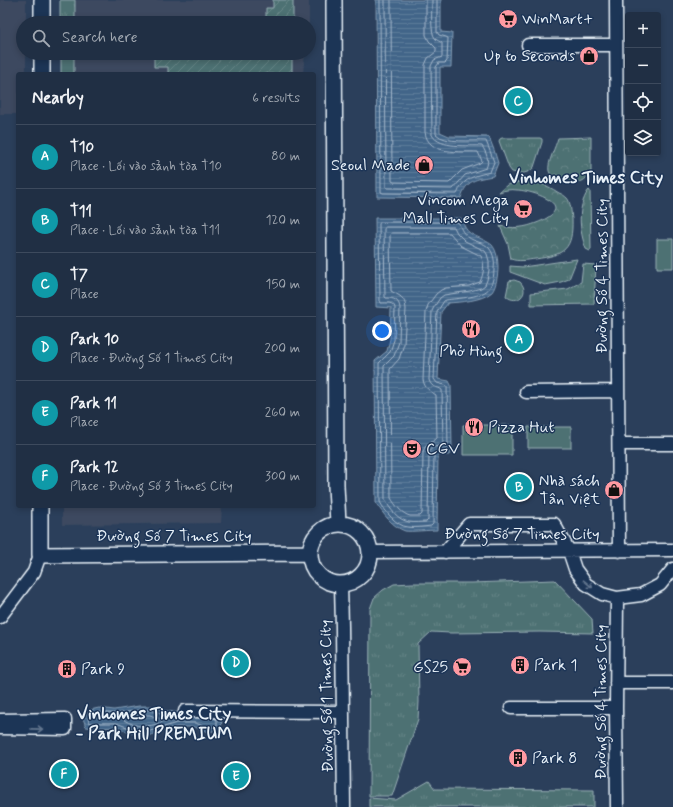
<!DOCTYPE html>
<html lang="en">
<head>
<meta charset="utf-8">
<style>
	:root { --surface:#202f44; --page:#28374b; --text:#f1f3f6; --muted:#a2a9b2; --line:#3d4a5d; --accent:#ff9aa2 }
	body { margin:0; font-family:Mynerve,sans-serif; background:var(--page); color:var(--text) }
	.controls { position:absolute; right:12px; top:12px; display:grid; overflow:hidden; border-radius:4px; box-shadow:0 2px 6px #0003 }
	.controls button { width:36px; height:36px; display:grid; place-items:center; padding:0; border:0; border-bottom:1px solid var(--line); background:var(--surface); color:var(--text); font:20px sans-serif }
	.you { position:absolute; left:382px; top:331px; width:14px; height:14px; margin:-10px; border:3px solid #fff; border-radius:50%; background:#1a73e8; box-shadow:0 0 0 6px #1a73e833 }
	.badge { display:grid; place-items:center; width:26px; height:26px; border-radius:50%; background:var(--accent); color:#fff; font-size:13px; font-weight:700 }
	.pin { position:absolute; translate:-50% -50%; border:2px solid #fff; box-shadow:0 1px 4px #0006 }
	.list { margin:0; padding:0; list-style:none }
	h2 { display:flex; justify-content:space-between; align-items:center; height:52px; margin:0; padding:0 16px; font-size:17px }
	h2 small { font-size:13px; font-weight:400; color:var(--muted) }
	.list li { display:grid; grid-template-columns:26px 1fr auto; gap:12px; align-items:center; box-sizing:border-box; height:64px; padding:0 16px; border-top:1px solid var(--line) }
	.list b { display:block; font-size:15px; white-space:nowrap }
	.list p { margin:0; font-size:13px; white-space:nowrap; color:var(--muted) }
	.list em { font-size:13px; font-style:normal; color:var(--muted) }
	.icon { flex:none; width:22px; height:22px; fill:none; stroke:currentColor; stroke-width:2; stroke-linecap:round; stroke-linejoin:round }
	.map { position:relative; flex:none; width:673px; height:807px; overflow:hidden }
	.search { position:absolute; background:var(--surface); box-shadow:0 2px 6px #0003; left:16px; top:16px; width:300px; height:44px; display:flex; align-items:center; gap:10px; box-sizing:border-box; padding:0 14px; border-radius:22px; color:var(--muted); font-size:15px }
	.panel { position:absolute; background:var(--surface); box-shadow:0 2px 6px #0003; left:16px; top:72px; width:300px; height:436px; border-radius:4px }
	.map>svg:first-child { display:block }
</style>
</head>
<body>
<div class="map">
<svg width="673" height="807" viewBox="0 0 673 807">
	<defs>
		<pattern id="grass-tufts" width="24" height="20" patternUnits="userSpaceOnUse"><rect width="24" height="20" fill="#4d7173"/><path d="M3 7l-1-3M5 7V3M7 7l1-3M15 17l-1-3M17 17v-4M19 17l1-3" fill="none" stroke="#678688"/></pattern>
		<pattern id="forest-crowns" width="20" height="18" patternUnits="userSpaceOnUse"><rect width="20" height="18" fill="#4d7173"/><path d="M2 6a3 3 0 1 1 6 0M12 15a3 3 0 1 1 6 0" fill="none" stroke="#678688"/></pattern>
		<pattern id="garden-furrows" width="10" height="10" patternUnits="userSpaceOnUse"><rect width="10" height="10" fill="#4d7173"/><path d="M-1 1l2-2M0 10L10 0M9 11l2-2" fill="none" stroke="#678688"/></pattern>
		<pattern id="water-rules" width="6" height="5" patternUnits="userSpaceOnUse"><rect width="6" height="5" fill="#426589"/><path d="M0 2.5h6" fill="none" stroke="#5d7c9a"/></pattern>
	</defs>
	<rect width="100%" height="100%" fill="#2b3f5b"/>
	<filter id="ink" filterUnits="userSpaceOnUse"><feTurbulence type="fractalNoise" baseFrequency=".025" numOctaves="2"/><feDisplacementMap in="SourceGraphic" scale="8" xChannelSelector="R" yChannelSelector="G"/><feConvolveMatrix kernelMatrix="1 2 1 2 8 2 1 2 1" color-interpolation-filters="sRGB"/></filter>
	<g filter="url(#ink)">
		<!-- built -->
		<path fill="#3c4a60" d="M0,0H26V23H23V53H26V74H18V114H0Z
			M60,0H309V24L60,23Z
			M61,53H305L303,74H61Z
			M62,506H222L221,523L62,525Z"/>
		<!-- grass -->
		<path fill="url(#grass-tufts)" stroke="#9ab1b6" d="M60,0H75V23H60Z
			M61,53H74V74H61Z
			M502,138H540L542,139V142L534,167C529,174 520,174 512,172L509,168L499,141L500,139Z
			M589,190L590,191L591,249L590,251L586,249C579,230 577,208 588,191Z
			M577,259L569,279L561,282L545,285L510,272V266L523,267Z
			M583,264L596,265L594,304L531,305V293L568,289L581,282Z
			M514,280L520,282C531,293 517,306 506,296L509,281Z
			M555,580L592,619L593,633L540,632L451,633L431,632L418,644L419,702L418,719L392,796H369L370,609L374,598L383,590L394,584L412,583H472Z
			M429,781L435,789L594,790V807H369V798L396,800Z"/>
		<!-- forest -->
		<path fill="url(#forest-crowns)" stroke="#9ab1b6" d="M591,137V172C588,176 585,181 579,182C570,185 552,182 549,171C547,163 556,146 558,138Z
			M519,182C537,182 544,183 559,193C562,194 565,196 567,198C571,202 571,213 572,219C573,249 565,255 535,259C528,260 518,262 511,259L508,244L500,226C508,228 519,228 527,226C535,224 555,217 555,208C555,198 526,190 517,190C511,189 505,190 499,192L507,185Z"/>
		<!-- garden -->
		<path fill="url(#garden-furrows)" stroke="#9ab1b6" d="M273,0H293V23H266V8H273Z
			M154,53H292V74H168V67H154Z"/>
		<!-- pitch -->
		<path fill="#4d7173" stroke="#9ab1b6" d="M657,239H673V268H657Z
			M463,425H512V455H463Z
			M528,427H571V448H528Z"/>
		<!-- water -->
		<path fill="url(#water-rules)" stroke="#849db5" d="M376,0H441V32L452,33L451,67H440V132L449,136L489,137L494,150L498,163L493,176C476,179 466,180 461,198L377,197Z
			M375,218H461C467,234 469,233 484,240C487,242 490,243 492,245C497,251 498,260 498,268C498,275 496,287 492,292C482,301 460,302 448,303L441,312L438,379L449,381L451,385L452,449L449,455H438L437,530C430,530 411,532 405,531C393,527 383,514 376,503L375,361L387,351L390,339L391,308L376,307Z
			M139,706H151L167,711L195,715L211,712L222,718L221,729L209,732L194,727H177L151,735H137L115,727L99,728L86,727L83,718L90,710L99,708L114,710Z"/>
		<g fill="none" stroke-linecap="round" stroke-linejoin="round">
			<!-- shore -->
			<path stroke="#a6b9cc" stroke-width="1" d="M380,0L381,192L383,193L457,194C459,191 459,188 461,186C469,176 479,175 490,172L494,162L490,151L486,141C473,140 445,144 436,134V67L439,63H445L447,61L448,38L446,37L439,35L437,32V0
				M385,0L386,187L388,188L453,189L465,175L486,168C490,161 486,152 482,146C468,145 440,149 432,135L431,66L434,60L442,57V43C440,41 437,41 435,38C430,33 432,8 432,0
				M391,0L392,181L394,182L449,183L462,170L480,163L482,161L478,152C461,151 428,156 425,132V65L428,58L436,52V48L429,41L426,35V0
				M381,222H458C461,227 461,232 468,237C474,242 484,242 489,248C494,254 495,262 494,269C494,275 493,282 490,287C484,298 457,298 446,300L444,301L437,312L434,379L437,383L445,385L447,386L448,447L446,450L437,451L434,454L433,524L431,526C423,527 415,528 408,527C396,526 385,511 380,502L379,363L390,352L394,340L395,308C394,302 387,303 381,303L380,301L379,224Z
				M386,227H454L457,233L465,241L485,251L487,254L489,261V270L487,280L485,285L481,288L470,291L444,295L440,298L434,307L432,311L429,380C432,389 437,386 442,390L443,444L442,446C435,446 431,447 429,453L428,520L426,522C421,522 414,523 409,522C398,520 390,509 385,500L384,366L394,356L399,342L400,308C399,300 394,298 386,298L385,297L384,229Z
				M392,233H450L461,246L481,256C485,264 484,273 480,282L469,286L446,288L441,290L436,294L428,305L426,312L423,380C425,389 430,391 436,395L437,438C431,444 426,442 423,452L422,514L420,516C417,516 413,516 410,516C402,514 395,505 391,498L390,369L399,359L404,344L406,309C405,296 399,296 391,291L390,235Z
				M139,715H150L161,719L162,721L161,723C147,727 137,728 124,720L125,717Z
				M183,718L167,715L151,710H139L115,714L100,712L92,713L88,719L90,723H116L138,731H150L177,723H195L209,728L217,725V720L214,718"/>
			<!-- minor casing -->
			<g stroke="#e8f1f8" stroke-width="15">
				<path id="minor" d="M616,0L619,551
					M528,45H616
					M526,392L618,391
					M619,444H673
					M370,552L673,550
					M445,552L469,524H554L569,551L575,569L586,584L602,594L617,598L641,595L660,585L673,569
					M341,584L342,627L344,807
					M617,598L616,708L617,807
					M0,617L34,572L40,555
					M616,683H673
					M511,708H616
					M185,711L343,712
					M0,720L65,719V729L0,728"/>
			</g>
			<!-- tertiary casing -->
			<g stroke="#e8f1f8" stroke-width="18">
				<path id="tertiary" d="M42,0V23
					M334,0L336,486L338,523
					M42,53V74
					M40,506V555L309,553
					M310 554a30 30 0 1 1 60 0a30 30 0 1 1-60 0Z"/>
			</g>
			<!-- minor -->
			<use href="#minor" stroke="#1d3557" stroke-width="12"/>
			<!-- tertiary -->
			<use href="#tertiary" stroke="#1d3557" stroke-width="15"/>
		</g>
		<!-- one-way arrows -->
		<defs><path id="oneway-shaft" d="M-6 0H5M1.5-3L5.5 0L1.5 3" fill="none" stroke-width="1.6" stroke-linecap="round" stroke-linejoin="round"/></defs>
		<g stroke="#64778f">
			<use href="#oneway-shaft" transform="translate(588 584) rotate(40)"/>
			<use href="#oneway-shaft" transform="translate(37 729) rotate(1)"/>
		</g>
	</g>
	<!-- icons -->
	<defs>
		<g id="supermarket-disc" transform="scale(1)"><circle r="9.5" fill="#ff9aa2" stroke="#1d3557"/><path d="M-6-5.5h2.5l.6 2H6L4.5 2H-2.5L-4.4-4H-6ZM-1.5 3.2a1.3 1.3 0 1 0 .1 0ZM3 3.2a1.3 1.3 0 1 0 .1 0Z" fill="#111"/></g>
		<g id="shop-disc" transform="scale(1)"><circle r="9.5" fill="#ff9aa2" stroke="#1d3557"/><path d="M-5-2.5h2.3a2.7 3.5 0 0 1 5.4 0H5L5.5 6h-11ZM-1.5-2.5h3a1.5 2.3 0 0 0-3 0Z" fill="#111"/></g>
		<g id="restaurant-disc" transform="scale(1)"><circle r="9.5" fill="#ff9aa2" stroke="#1d3557"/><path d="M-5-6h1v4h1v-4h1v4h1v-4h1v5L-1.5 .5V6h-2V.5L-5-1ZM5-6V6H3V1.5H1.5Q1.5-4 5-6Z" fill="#111"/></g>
		<g id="theatre-disc" transform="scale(1)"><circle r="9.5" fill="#ff9aa2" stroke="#1d3557"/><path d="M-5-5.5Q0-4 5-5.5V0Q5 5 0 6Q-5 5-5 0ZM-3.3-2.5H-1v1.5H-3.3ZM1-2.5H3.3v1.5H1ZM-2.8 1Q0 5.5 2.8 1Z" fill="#111"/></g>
		<g id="building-disc" transform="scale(1)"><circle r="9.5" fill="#ff9aa2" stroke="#1d3557"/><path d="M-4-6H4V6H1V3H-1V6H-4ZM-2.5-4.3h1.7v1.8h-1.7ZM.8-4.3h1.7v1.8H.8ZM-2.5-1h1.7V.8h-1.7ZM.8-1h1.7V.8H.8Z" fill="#111"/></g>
	</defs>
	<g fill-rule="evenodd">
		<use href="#supermarket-disc" x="508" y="19"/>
		<use href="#shop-disc" x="589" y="56"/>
		<use href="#shop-disc" x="424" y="165"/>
		<use href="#supermarket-disc" x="523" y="209"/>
		<use href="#restaurant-disc" x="471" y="329"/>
		<use href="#restaurant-disc" x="474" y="427"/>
		<use href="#theatre-disc" x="412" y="449"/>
		<use href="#shop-disc" x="614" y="490"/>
		<use href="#building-disc" x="520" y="665"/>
		<use href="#supermarket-disc" x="462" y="667"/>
		<use href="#building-disc" x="67" y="669"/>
		<use href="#building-disc" x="518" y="758"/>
	</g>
	<g text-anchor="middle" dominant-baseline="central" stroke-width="3" stroke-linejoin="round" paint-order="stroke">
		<!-- poi labels -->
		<g font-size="16" fill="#e8f1f8" stroke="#1d3557" text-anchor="start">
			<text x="522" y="19">WinMart+</text>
			<text x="575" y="56" text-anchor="end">Up to Seconds</text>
			<text x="410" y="165" text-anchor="end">Seoul Made</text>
			<text x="509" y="200" text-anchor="end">Vincom Mega<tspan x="509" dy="18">Mall Times City</tspan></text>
			<text x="471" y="351" text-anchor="middle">Phở Hùng</text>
			<text x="488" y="427">Pizza Hut</text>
			<text x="426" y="449">CGV</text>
			<text x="600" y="481" text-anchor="end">Nhà sách<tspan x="600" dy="18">Tân Việt</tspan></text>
			<text x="534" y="665">Park 1</text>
			<text x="448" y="667" text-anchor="end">GS25</text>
			<text x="81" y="669">Park 9</text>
			<text x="532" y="758">Park 8</text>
		</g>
		<!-- street labels -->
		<g font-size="16" fill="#e8f1f8" stroke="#1d3557">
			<text transform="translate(602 276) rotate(-90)">Đường Số 4 Times City</text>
			<text x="522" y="534">Đường Số 7 Times City</text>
			<text x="174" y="536">Đường Số 7 Times City</text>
			<text transform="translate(327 696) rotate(-91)">Đường Số 1 Times City</text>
			<text transform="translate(601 702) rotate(-90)">Đường Số 4 Times City</text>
		</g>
		<!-- neighbourhood labels -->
		<g font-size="17" font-weight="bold" fill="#e8f1f8" stroke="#1d3557">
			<text x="586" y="178">Vinhomes Times City</text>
			<text x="154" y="714">Vinhomes Times City<tspan x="154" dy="20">- Park Hill PREMIUM</tspan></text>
		</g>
	</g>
</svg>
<div class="controls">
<button>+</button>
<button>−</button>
<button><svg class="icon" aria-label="locate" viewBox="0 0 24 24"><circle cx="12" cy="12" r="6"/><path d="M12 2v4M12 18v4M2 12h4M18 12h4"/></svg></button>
<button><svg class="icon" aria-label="layers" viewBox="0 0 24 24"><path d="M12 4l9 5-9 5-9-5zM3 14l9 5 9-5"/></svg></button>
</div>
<div class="you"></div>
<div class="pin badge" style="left:519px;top:339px;background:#0f9aa8">A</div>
<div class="pin badge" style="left:519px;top:487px;background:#0f9aa8">B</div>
<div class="pin badge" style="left:518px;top:101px;background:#0f9aa8">C</div>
<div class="pin badge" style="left:236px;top:663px;background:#0f9aa8">D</div>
<div class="pin badge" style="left:236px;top:776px;background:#0f9aa8">E</div>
<div class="pin badge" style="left:64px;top:774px;background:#0f9aa8">F</div>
<div class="search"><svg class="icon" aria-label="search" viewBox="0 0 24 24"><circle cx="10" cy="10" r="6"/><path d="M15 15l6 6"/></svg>Search here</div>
<section class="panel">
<h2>Nearby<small>6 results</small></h2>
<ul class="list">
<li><span class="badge" style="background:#0f9aa8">A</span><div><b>T10</b><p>Place · Lối vào sảnh tòa T10</p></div><em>80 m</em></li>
<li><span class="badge" style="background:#0f9aa8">B</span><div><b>T11</b><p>Place · Lối vào sảnh tòa T11</p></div><em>120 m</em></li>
<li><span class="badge" style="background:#0f9aa8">C</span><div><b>T7</b><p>Place</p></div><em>150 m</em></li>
<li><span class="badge" style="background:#0f9aa8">D</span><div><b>Park 10</b><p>Place · Đường Số 1 Times City</p></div><em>200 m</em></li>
<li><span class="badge" style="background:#0f9aa8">E</span><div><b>Park 11</b><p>Place</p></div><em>260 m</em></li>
<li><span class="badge" style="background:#0f9aa8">F</span><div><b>Park 12</b><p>Place · Đường Số 3 Times City</p></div><em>300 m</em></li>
</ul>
</section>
</div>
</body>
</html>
